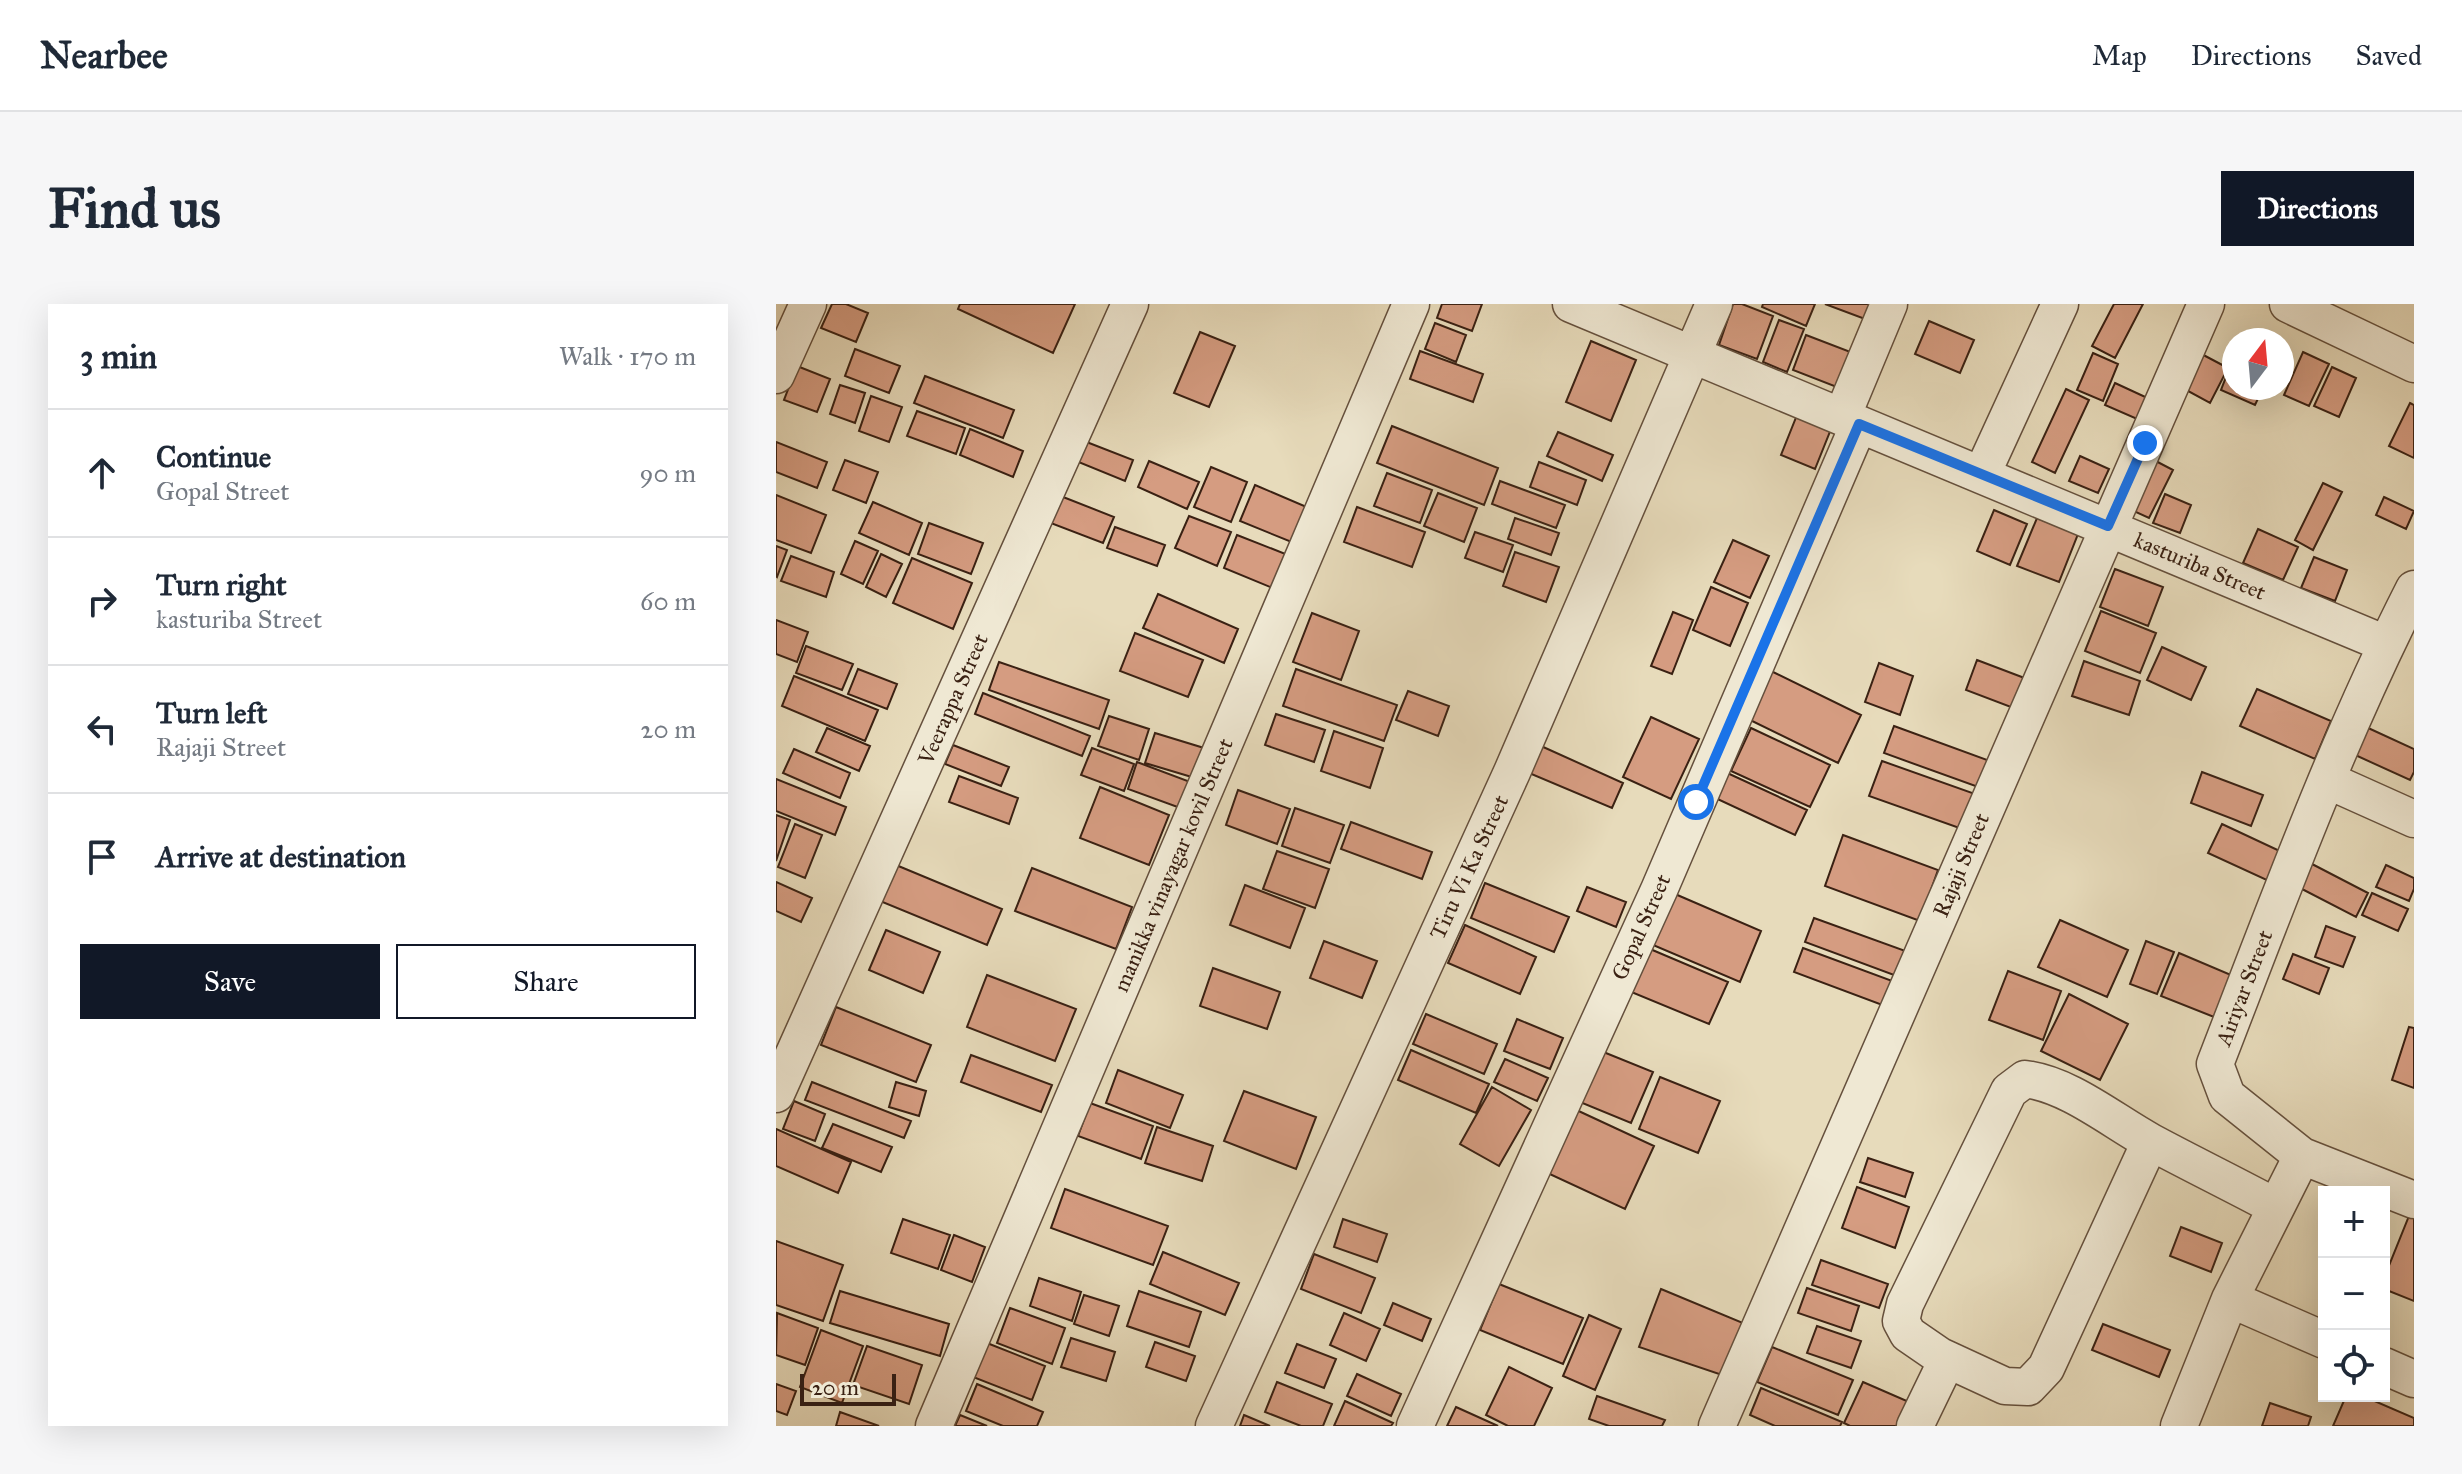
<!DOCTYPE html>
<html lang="en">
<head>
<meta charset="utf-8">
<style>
	:root { --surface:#fff; --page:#f6f6f7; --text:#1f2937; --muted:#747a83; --line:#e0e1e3; --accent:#111827 }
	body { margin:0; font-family:"IM FELL Great Primer",serif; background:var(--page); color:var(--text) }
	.controls { position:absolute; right:24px; bottom:24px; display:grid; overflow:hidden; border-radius:0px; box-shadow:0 8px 32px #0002 }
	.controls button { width:72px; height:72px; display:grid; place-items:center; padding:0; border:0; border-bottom:2px solid var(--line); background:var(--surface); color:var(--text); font:40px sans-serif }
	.compass { position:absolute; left:1446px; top:24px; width:72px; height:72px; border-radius:50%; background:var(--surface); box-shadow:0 8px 32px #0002; rotate:16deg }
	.scale { position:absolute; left:24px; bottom:20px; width:96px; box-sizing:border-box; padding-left:8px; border:4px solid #3a2113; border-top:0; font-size:22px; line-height:28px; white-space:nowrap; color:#3a2113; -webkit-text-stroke:6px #efe8d3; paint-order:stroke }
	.stop { position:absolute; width:24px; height:24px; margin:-18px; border:6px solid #1a73e8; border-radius:50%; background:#fff }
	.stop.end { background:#1a73e8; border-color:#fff; box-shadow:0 2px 8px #0008 }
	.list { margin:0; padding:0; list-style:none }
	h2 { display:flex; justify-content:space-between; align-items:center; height:104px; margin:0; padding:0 32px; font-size:34px }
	h2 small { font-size:26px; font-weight:400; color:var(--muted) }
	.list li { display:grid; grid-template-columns:52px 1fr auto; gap:24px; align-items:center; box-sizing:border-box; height:128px; padding:0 32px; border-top:2px solid var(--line) }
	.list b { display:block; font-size:30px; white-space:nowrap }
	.list p { margin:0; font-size:26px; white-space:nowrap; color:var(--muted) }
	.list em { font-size:26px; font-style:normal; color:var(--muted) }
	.actions { display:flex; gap:16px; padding:24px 32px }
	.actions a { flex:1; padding:18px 0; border:2px solid var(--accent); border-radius:0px; text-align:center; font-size:28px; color:var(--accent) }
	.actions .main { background:var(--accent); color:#fff }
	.icon { flex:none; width:44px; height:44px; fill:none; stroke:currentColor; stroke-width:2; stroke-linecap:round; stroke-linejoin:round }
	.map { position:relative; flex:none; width:1638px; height:1122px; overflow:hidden; border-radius:0px }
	header { display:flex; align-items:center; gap:48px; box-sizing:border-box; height:112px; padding:0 40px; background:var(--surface); border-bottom:2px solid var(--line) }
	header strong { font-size:38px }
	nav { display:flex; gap:44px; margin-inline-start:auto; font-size:28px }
	.intro { display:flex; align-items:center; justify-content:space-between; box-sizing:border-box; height:192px; padding:0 48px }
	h1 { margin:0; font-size:56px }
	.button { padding:20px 36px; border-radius:0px; background:var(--accent); color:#fff; font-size:28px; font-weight:700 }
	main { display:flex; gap:48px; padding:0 48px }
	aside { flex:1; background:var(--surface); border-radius:0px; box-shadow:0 8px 32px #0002 }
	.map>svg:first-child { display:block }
</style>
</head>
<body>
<header>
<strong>Nearbee</strong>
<nav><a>Map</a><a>Directions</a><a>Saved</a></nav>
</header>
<div class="intro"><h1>Find us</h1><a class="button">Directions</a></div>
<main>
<aside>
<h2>3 min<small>Walk · 170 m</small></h2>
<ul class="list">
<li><svg class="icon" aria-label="ahead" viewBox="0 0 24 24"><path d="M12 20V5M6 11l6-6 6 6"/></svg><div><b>Continue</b><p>Gopal Street</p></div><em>90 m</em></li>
<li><svg class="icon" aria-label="right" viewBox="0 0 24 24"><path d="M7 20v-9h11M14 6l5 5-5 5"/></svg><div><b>Turn right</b><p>kasturiba Street</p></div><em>60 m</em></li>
<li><svg class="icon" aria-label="left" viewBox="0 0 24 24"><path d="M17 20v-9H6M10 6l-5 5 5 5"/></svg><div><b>Turn left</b><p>Rajaji Street</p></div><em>20 m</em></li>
<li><svg class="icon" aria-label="arrive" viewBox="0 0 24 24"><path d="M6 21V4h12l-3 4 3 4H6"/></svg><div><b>Arrive at destination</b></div></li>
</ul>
<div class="actions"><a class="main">Save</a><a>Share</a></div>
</aside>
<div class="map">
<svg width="1638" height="1122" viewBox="0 0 1638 1122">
	<rect width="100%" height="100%" fill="#e7dbbb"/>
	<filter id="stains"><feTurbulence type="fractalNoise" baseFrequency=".0025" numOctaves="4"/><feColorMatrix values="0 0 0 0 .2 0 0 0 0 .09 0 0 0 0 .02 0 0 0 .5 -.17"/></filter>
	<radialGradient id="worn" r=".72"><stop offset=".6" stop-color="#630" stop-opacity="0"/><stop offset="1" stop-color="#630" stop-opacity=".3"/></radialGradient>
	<!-- building -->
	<path fill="#d59c81" stroke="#3a2113" stroke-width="2" d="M56,0H70L92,9L80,38L45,24Z
		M184,0H299L277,49L182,5Z
		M666,0H706L696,27L661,14Z
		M957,0H966L997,12L981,55L943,41Z
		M987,0H1039L1030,22L986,3Z
		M1049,0H1105L1097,18Z
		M1338,0H1367L1339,54L1316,42Z
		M1003,16L1028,25L1011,68L987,58Z
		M1153,17L1198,36L1184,69L1139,50Z
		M659,19L690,31L680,58L649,45Z
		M424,28L459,42L433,103L398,89Z
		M1030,31L1085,52L1071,87L1017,66Z
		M815,37L860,56L835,117L790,98Z
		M79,45L124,62L113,89L69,72Z
		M1418,46L1452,64L1434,99L1401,81Z
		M644,47L707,70L697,98L634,75Z
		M1527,48L1553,60L1533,102L1508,91Z
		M1317,49L1342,60L1327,97L1301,86Z
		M21,62L54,75L41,108L8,96Z
		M1556,63L1580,74L1563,113L1538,102Z
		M1452,68L1458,71V84H1487L1479,101L1445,86Z
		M149,72L238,106L227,134L138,99Z
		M1339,79L1378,97L1368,118L1329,101Z
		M64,81L89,89L79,119L54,110Z
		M1290,85L1313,96L1279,169L1256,158Z
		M95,92L126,103L113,138L83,127Z
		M1634,99L1638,101V154L1613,142Z
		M141,107L189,124L180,150L131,132Z
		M1021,111L1055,125L1039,165L1005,151Z
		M616,122L722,164L708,201L601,159Z
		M194,125L247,147L237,173L184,151Z
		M782,128L837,151L826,177L771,152Z
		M308,137L357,156L349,177L300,157Z
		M0,138L51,158L41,184L0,168Z
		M1304,152L1333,165L1322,189L1293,177Z
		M1374,154L1397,166L1373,214L1349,203Z
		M69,156L102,168L90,199L57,186Z
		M373,157L423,178L411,205L362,183Z
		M763,158L810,176L801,201L754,183Z
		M435,163L471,178L455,218L418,203Z
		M611,169L656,186L644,219L598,202Z
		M724,177L789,201L780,224L716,200Z
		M1547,179L1566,188L1537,246L1519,236Z
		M479,181L533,204L518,239L464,217Z
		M662,189L701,204L688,238L648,222Z
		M1389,190L1415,201L1404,229L1377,219Z
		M0,191L50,211L35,249L0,236Z
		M282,191L338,213L327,239L272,218Z
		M1608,193L1638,207L1630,225L1600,211Z
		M97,198L146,219L133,251L83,229Z
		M581,203L649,228L636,263L568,238Z
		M1218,206L1251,220L1234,261L1201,247Z
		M413,212L455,228L441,262L399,244Z
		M739,214L783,229L775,251L732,235Z
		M1261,214L1302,230L1283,278L1241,262Z
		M153,219L207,239L195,270L142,250Z
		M339,223L389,241L381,262L331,244Z
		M1482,225L1522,243L1507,276L1467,259Z
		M699,228L737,241L727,268L689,254Z
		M461,231L512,251L499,285L448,264Z
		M957,236L993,252L974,294L938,278Z
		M79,237L102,247L87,280L65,270Z
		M0,242L11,246L1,273L0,272Z
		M739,248L783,263L770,298L727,282Z
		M105,250L126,260L110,293L90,283Z
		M15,252L58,268L50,293L5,277Z
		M1538,253L1571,266L1559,297L1525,284Z
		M136,254L196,279L177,325L117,299Z
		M1339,265L1387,283L1372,322L1324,303Z
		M935,283L972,299L954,342L917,326Z
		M382,290L462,325L448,359L367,324Z
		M1325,307L1380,329L1364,369L1309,347Z
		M897,308L917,316L896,370L875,362Z
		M536,309L583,327L565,376L517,358Z
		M0,316L32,328L21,358L0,350Z
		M359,329L427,356L412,393L344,367Z
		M30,342L77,360L66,386L20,369Z
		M1386,343L1430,363L1415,396L1371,376Z
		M1201,356L1259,378L1248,408L1190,386Z
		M1308,357L1364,377L1353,411L1296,392Z
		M223,358L333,396L323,425L213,386Z
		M1103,359L1137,372L1124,411L1089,398Z
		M82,365L121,380L111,405L72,390Z
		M520,365L621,401L608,437L507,402Z
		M995,367L1085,411L1062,459L972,415Z
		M18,372L102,406L89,437L6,402Z
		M1481,385L1555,417L1539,455L1464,422Z
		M632,387L673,402L662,432L620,416Z
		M207,389L314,432L306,452L199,410Z
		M500,410L549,426L538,458L489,441Z
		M333,412L373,425L363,456L322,442Z
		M875,413L923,435L895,495L847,473Z
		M1118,422L1214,457L1205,484L1108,449Z
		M1590,423L1638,445V468L1634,476L1577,450Z
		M51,424L94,442L83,467L40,448Z
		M975,424L1054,461L1034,503L955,467Z
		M558,427L607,444L594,484L545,467Z
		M379,429L428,444L419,474L369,459Z
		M177,441L233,463L225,482L169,460Z
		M765,442L847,479L836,504L753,469Z
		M316,444L358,460L348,487L305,471Z
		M18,445L74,469L64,494L7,469Z
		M1106,457L1202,491L1189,526L1093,492Z
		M361,458L417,479L407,505L352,485Z
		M947,467L1031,506L1019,531L935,492Z
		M1426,468L1487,491L1475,522L1415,499Z
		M183,472L242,494L233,520L173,498Z
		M0,475L70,503L59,531L0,507Z
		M324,483L393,511L373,561L304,534Z
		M462,486L514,505L501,540L450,521Z
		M519,504L568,521L554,559L506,542Z
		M0,511L14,516L0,557Z
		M575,518L656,548L646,575L565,545Z
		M19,520L46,531L29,574L2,563Z
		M1446,520L1508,549L1495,578L1432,549Z
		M1067,531L1162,566L1144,617L1049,582Z
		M501,547L553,565L539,604L487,585Z
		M1536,560L1592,589L1580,613L1524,584Z
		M120,561L226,605L211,641L104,597Z
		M1610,561L1638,574V585L1633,597L1600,583Z
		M256,564L356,603L340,645L239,607Z
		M0,578L36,594L25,618L0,607Z
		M709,579L793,613L778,648L695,614Z
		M469,581L529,604L514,644L454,621Z
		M811,583L850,598L840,623L801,607Z
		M1596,589L1632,605L1622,627L1586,611Z
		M899,590L985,627L964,678L877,641Z
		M1038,614L1135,649L1126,674L1029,638Z
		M1284,616L1352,646L1331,693L1262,663Z
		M689,621L760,653L744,690L672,659Z
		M1550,622L1579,633L1567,663L1539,653Z
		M110,626L164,648L147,689L93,666Z
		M548,637L601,657L586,694L534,674Z
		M1370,637L1398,648L1381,690L1354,680Z
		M867,642L952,678L933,720L848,685Z
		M1027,644L1119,678L1109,702L1018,668Z
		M1403,649L1455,671L1438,713L1385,692Z
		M1517,650L1553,664L1543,690L1507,675Z
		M437,664L504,688L491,725L424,702Z
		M1232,667L1285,687L1267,736L1213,716Z
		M211,671L300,705L279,757L191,723Z
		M1293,690L1352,720L1324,776L1265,747Z
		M60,703L155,741L140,778L45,741Z
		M650,710L721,740L708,770L637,740Z
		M741,715L787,734L774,765L728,747Z
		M1633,723L1638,724V784L1616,776Z
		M820,745L877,768L855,819L799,796Z
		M635,746L713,780L700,809L622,776Z
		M195,751L276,781L265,808L185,778Z
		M729,755L772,774L761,797L718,778Z
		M342,766L407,791L394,824L330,799Z
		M884,773L944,797L922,849L863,825Z
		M36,778L135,817L128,834L29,796Z
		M120,778L150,787L143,812L113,803Z
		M716,783L755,806L723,862L684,840Z
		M468,787L540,813L520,865L448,837Z
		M18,797L49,810L39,837L7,825Z
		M314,799L377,822L365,855L302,832Z
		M794,803L878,842L849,905L765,866Z
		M57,820L116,843L105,868L46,844Z
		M381,823L437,842L426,877L369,859Z
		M0,825L75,858L62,889L0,862Z
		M1092,854L1137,869L1129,893L1084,878Z
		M1081,883L1133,903L1119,944L1066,924Z
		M289,885L392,922L377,961L275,924Z
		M1635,907L1638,908V997L1608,985V974Z
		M127,915L174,931L162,965L115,949Z
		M567,915L611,930L601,958L558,943Z
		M1405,923L1446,939L1435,968L1394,952Z
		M178,931L209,943L196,978L165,966Z
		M0,937L67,961L47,1017L0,1001Z
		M387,948L463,979L449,1011L374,980Z
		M538,950L599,974L585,1009L525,985Z
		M1045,956L1112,980L1103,1004L1036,981Z
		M263,974L305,988L296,1017L254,1002Z
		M723,980L807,1014L787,1060L704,1026Z
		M1031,984L1083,1002L1075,1027L1022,1009Z
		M885,985L967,1019L952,1073L863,1043Z
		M64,987L173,1020L164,1052L54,1019Z
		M363,987L425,1008L413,1043L351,1022Z
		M308,991L343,1002L333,1032L298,1020Z
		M617,999L655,1015L646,1037L608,1021Z
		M234,1004L289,1024L276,1060L221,1039Z
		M1,1009L42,1024L29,1061L0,1051Z
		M568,1009L604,1025L590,1057L554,1041Z
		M813,1011L845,1025L819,1086L787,1072Z
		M1327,1020L1394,1046L1383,1073L1316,1046Z
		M1041,1022L1085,1037L1075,1064L1031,1049Z
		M45,1026L87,1042L66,1099L24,1083Z
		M295,1034L339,1048L330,1077L285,1063Z
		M379,1038L419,1052L410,1077L370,1063Z
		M211,1039L269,1062L256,1096L197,1073Z
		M521,1040L560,1055L548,1084L509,1069Z
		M91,1042L146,1061L133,1100L77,1081Z
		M996,1043L1077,1076L1062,1111L981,1078Z
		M733,1063L776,1084L758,1122H732L710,1111Z
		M581,1070L625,1090L615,1112L571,1092Z
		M501,1078L556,1100L547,1122H525L489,1108Z
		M1087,1078L1140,1101L1131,1122H1074L1068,1119Z
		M0,1080L20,1087L11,1111L0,1107Z
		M201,1080L267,1108L261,1122H227L190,1107Z
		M985,1084L1066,1118L1064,1122H999L974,1111Z
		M821,1092L889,1116L886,1122H833L813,1115Z
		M1570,1092H1587L1638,1114V1122H1557Z
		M569,1097L617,1119L615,1122H558Z
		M1494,1099L1535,1113L1532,1122H1486Z
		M680,1103L722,1122H671Z
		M64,1108L103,1122H60Z
		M184,1111L211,1122H179Z
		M468,1111L494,1122H464Z"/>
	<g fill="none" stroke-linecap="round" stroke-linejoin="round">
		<!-- minor casing -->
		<g stroke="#65503d" stroke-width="39">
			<path id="minor" d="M795,0L1610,340
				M1512,0L1638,60
				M0,71L32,0
				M1066,113L1113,0
				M1206,170L1284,0
				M1551,476L1638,515
				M0,790L354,0
				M1374,838L1270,1064L1252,1083L1229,1082L1164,1052L1132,1030L1125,1017L1129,1000L1233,787L1249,775C1294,781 1335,816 1375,838C1416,860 1459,881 1500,903
				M1526,852L1638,896
				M1454,995L1548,1036
				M1608,1062L1638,1075
				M158,1122L635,0
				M438,1122L736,468L938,0
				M639,1122L883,586L1083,120
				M941,1122L1430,0
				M1139,1122L1171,1056
				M1403,1122L1454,995L1526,852L1451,792L1439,760C1501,600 1560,438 1638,285"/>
		</g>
		<!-- minor -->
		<use href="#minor" stroke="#efe8d3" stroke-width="36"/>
	</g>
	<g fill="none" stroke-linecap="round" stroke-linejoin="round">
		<!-- route -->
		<path stroke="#1a73e8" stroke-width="10" d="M920,498L1083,120L1332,222L1369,139"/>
	</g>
	<g text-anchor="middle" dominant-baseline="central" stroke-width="8" stroke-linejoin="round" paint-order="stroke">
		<!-- street labels -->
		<g font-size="22" fill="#3a2113" stroke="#efe8d3">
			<text transform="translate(1424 262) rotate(23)">kasturiba Street</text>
			<text transform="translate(177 395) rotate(-66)">Veerappa Street</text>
			<text transform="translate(397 561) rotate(-67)">manikka vinayagar kovil Street</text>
			<text transform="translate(1185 561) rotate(-67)">Rajaji Street</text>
			<text transform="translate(693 563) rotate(-65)">Tiru Vi Ka Street</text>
			<text transform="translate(865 623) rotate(-66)">Gopal Street</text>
			<text transform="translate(1468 684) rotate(-69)">Airiyar Street</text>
		</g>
	</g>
	<rect width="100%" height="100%" filter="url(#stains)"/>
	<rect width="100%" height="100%" fill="url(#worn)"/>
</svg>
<div class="controls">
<button>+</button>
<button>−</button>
<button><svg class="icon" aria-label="locate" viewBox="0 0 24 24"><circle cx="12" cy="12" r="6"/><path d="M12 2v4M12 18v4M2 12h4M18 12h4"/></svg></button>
</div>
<svg class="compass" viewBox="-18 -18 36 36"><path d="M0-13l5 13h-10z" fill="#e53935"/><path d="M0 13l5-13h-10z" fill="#747a83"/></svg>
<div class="scale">20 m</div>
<div class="stop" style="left:920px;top:498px"></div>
<div class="stop end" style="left:1369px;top:139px"></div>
</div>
</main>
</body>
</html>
